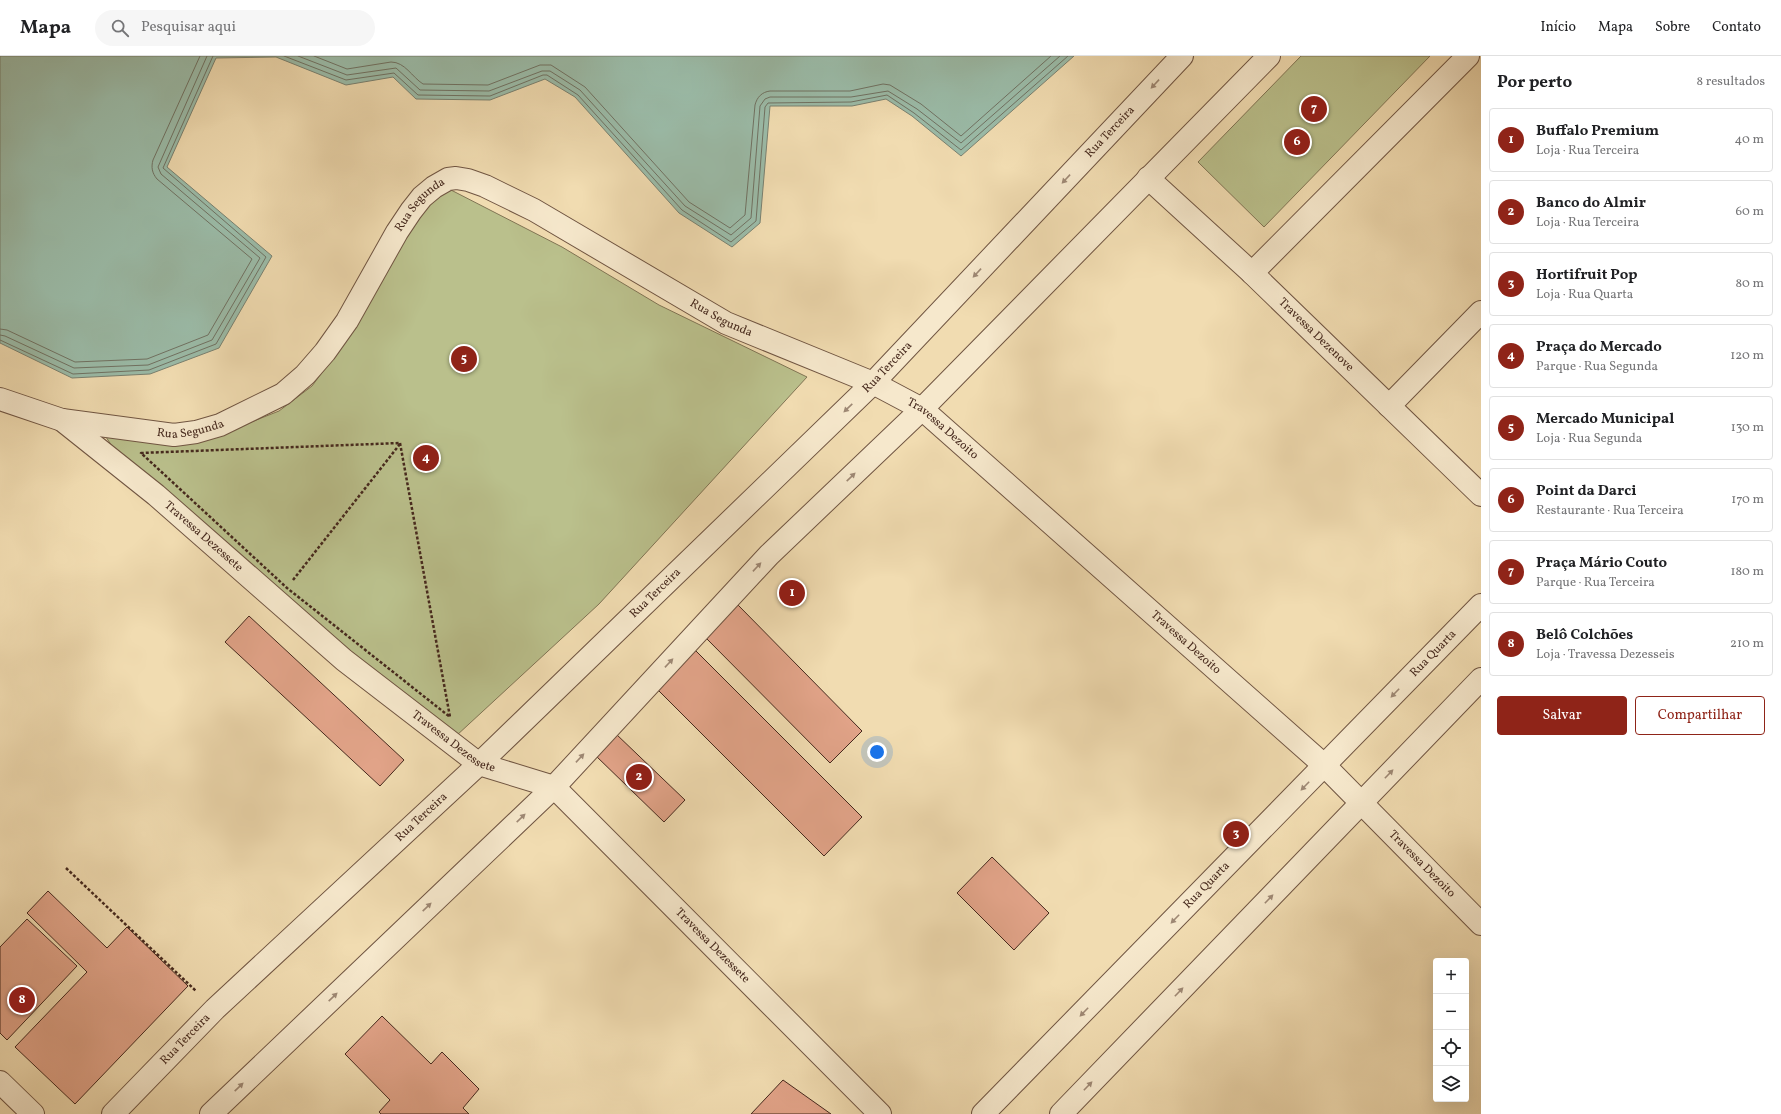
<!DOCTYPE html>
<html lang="pt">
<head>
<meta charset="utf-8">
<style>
	:root { --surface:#fff; --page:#f6f6f6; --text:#202124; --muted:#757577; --line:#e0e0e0; --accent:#8f2418 }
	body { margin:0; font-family:Vollkorn,serif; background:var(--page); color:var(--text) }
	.controls { position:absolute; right:12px; bottom:12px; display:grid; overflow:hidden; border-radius:4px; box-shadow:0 4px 16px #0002 }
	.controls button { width:36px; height:36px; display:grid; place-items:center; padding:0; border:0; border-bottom:1px solid var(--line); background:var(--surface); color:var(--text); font:20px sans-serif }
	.you { position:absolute; left:877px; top:696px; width:14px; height:14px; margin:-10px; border:3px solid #fff; border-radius:50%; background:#1a73e8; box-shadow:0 0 0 6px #1a73e833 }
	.badge { display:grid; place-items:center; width:26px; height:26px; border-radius:50%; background:var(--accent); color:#fff; font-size:13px; font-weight:700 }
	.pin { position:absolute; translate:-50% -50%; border:2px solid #fff; box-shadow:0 1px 4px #0006 }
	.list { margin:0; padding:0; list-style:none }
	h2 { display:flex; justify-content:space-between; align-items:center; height:52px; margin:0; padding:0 16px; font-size:17px }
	h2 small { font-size:13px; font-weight:400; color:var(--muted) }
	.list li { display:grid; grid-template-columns:26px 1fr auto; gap:12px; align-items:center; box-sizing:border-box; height:64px; margin:0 8px 8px; padding:0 8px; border:1px solid var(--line); border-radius:4px }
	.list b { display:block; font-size:15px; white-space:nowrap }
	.list p { margin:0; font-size:13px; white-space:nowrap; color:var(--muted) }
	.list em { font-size:13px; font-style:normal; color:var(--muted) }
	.actions { display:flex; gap:8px; padding:12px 16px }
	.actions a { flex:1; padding:9px 0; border:1px solid var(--accent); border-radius:4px; text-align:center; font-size:14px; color:var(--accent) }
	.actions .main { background:var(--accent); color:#fff }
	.icon { flex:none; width:22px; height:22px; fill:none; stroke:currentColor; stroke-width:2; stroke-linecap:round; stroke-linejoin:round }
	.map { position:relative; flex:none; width:1481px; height:1058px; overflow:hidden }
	header { display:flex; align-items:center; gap:24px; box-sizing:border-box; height:56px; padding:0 20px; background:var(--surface); border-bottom:1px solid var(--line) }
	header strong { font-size:19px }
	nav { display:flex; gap:22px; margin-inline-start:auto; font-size:14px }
	.search { width:280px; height:36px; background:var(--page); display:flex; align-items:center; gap:10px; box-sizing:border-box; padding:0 14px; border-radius:22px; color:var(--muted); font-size:15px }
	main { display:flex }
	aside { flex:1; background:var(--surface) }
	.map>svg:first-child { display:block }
</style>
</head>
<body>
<header>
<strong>Mapa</strong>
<div class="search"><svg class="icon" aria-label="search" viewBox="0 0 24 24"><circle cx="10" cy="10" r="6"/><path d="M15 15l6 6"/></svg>Pesquisar aqui</div>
<nav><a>Início</a><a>Mapa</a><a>Sobre</a><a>Contato</a></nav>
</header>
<main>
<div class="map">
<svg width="1481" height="1058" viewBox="0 0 1481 1058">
	<rect width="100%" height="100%" fill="#f1dcb1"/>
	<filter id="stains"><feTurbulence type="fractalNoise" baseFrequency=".005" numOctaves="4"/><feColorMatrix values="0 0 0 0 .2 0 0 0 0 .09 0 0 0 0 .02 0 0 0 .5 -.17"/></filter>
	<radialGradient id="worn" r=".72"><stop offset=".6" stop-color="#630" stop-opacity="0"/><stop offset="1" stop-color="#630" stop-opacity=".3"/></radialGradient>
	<!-- green -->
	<path fill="#bac08c" stroke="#807454" d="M1301,0H1430L1264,171L1198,106Z
		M451,134L562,191L659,249L807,321L599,548L456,680L129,416L106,381L149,383L236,372L279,355L312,330L330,306L428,144Z"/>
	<!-- water -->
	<path fill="#9bbca9" stroke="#798171" d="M0,0H1074L961,100L912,60L886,43L852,50H770L760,167L732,191L679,157L575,41L545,23L490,44L416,43L393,21L346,29L276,1L216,2L167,111L272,200L219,292L150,318L72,322L0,287Z"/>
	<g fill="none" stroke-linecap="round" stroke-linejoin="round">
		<!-- shore -->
		<path stroke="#707263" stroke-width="1" d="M284,0L346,24L394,17L418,39L490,40L543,19H547L578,39L682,154L731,186L756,165L765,51L768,47L851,46L887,39L914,57L961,94L1068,0
			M298,0L347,19L396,12L420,34L489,35L542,15H550L580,34L685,150L731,179L751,162L760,50L765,43L770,41H851L888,35L917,53L961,87L1060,0
			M314,0L347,13L391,6C405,6 412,21 423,28L488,29L540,9H551L585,31L689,146L730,172L745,159L755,49C757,41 762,36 770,35H850L883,28L890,29L921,48L961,80L1051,0
			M0,273L7,274L75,306L147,303L208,279L252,203L157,123C152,117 151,111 153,104L200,0
			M0,279L5,280L74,312L148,309L212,284L260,202L161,118L158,111L207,0
			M0,284L73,318L149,314L216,288L266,201L163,112L213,0"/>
	</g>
	<!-- building -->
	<path fill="#e1a388" stroke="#45281d" d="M738,549L862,675L830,707L705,581Z
		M249,560L404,704L380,730L225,586Z
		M695,594L862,761L824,800L657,633Z
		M615,677L685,744L664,766L594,698Z
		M992,801L1049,857L1014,894L957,837Z
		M48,835L107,892L127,871L188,930L75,1048L15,991L87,916L27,857Z
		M27,863L77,910L7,984L0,977V891Z
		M382,960L431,1008L442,996L479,1033L463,1052L469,1058H381L379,1056L390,1044L345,998Z
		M783,1024L831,1058H751Z"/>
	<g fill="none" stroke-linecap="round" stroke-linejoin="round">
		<!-- minor casing -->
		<g stroke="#705542" stroke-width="24">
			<g id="minor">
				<path id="s1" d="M1148,122L1252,217L1481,439"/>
				<path d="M1252,217L1468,0"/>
				<path id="s2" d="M0,343L62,364L156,439L344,604L479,708L554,731L880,1058"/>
				<path d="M1389,350L1481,256"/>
				<path id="s3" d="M62,364L174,379L196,376L220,369L283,338L305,319L325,296L347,265L397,176L411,155L422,141L434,131L448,123L456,122L468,124L485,130L534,154L726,267L873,327L922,353L1325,710L1481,868"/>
				<path d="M0,1026L33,1058"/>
				<path id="s4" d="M113,1058L215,953L479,708L873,327L1182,0"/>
				<path d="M211,1058L554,731L769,499L922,353L1269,0"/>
				<path id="s5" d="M983,1058L1481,549"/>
				<path d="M1061,1058L1481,623"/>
			</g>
		</g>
		<!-- path -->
		<path stroke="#45281d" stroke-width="2.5" stroke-dasharray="3 2" stroke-linecap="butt" d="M400,387L450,661L287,532L141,397Z
			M293,524L400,388
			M66,812L196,935"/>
		<!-- minor -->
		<use href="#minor" stroke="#f6e8cc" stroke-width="22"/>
	</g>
	<!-- one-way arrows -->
	<defs><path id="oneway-solid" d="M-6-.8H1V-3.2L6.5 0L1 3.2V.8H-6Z"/></defs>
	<g fill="#9e8874">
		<use href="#oneway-solid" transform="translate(1155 28) rotate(133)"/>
		<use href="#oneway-solid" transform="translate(1066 123) rotate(133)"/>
		<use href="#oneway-solid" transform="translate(977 217) rotate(133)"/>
		<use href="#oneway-solid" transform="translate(848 352) rotate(136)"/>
		<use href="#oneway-solid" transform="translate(851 421) rotate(-44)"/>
		<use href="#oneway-solid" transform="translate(757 511) rotate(-47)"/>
		<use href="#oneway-solid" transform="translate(669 607) rotate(-47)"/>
		<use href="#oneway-solid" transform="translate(1395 637) rotate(134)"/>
		<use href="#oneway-solid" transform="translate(580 702) rotate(-47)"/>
		<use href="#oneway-solid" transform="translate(1389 718) rotate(-46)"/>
		<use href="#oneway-solid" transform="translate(1305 730) rotate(134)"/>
		<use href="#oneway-solid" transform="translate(521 762) rotate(-44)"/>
		<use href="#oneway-solid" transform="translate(1269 843) rotate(-46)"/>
		<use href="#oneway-solid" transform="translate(427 851) rotate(-44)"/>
		<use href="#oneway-solid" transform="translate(1175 863) rotate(134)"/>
		<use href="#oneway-solid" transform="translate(1179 936) rotate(-46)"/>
		<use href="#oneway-solid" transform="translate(333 941) rotate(-44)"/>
		<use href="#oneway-solid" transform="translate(1084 956) rotate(134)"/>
		<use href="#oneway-solid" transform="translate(1088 1030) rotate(-46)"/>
		<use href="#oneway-solid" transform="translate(239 1031) rotate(-44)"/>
	</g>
	<g text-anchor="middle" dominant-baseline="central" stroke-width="3" stroke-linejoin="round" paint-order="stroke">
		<!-- street labels -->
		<g font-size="12" fill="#45281d" stroke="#f6e8cc">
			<text stroke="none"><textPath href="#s4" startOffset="1400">Rua Terceira</textPath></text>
			<text stroke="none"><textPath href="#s3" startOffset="466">Rua Segunda</textPath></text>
			<text stroke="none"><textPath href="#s3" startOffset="814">Rua Segunda</textPath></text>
			<text stroke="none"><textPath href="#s1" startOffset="230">Travessa Dezenove</textPath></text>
			<text stroke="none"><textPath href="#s4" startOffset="1076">Rua Terceira</textPath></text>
			<text stroke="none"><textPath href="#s3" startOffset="130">Rua Segunda</textPath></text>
			<text stroke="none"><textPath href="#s3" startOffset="1063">Travessa Dezoito</textPath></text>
			<text stroke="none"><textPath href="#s2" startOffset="249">Travessa Dezessete</textPath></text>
			<text stroke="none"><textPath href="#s4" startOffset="752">Rua Terceira</textPath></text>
			<text stroke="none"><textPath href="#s3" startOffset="1387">Travessa Dezoito</textPath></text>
			<text stroke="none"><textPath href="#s5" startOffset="644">Rua Quarta</textPath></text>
			<text stroke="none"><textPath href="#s2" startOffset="573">Travessa Dezessete</textPath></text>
			<text stroke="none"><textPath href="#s4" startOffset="428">Rua Terceira</textPath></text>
			<text stroke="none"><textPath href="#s3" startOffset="1711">Travessa Dezoito</textPath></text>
			<text stroke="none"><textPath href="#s5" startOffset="320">Rua Quarta</textPath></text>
			<text stroke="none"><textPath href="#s2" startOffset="909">Travessa Dezessete</textPath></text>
			<text stroke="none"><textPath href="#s4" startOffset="104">Rua Terceira</textPath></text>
		</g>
	</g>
	<rect width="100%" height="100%" filter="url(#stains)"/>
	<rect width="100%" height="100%" fill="url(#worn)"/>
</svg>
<div class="controls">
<button>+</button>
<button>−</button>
<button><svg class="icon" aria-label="locate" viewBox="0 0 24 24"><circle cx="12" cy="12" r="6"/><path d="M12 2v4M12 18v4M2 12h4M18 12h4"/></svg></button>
<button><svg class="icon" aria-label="layers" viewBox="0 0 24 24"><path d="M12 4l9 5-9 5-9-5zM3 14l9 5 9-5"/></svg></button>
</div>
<div class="you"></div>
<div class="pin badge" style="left:792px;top:537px">1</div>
<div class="pin badge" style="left:639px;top:721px">2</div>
<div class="pin badge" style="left:1236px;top:778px">3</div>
<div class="pin badge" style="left:426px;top:402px">4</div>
<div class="pin badge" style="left:464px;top:303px">5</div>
<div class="pin badge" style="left:1297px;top:86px">6</div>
<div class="pin badge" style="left:1314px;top:53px">7</div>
<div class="pin badge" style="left:22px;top:944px">8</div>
</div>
<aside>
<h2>Por perto<small>8 resultados</small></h2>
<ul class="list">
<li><span class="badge">1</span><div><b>Buffalo Premium</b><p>Loja · Rua Terceira</p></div><em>40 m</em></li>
<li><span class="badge">2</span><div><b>Banco do Almir</b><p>Loja · Rua Terceira</p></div><em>60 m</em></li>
<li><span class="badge">3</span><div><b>Hortifruit Pop</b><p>Loja · Rua Quarta</p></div><em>80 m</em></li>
<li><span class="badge">4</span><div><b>Praça do Mercado</b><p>Parque · Rua Segunda</p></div><em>120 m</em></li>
<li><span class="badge">5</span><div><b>Mercado Municipal</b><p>Loja · Rua Segunda</p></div><em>130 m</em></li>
<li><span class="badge">6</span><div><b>Point da Darci</b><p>Restaurante · Rua Terceira</p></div><em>170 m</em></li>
<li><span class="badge">7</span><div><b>Praça Mário Couto</b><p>Parque · Rua Terceira</p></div><em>180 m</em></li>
<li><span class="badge">8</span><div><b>Belô Colchões</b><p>Loja · Travessa Dezesseis</p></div><em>210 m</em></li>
</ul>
<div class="actions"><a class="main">Salvar</a><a>Compartilhar</a></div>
</aside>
</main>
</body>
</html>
